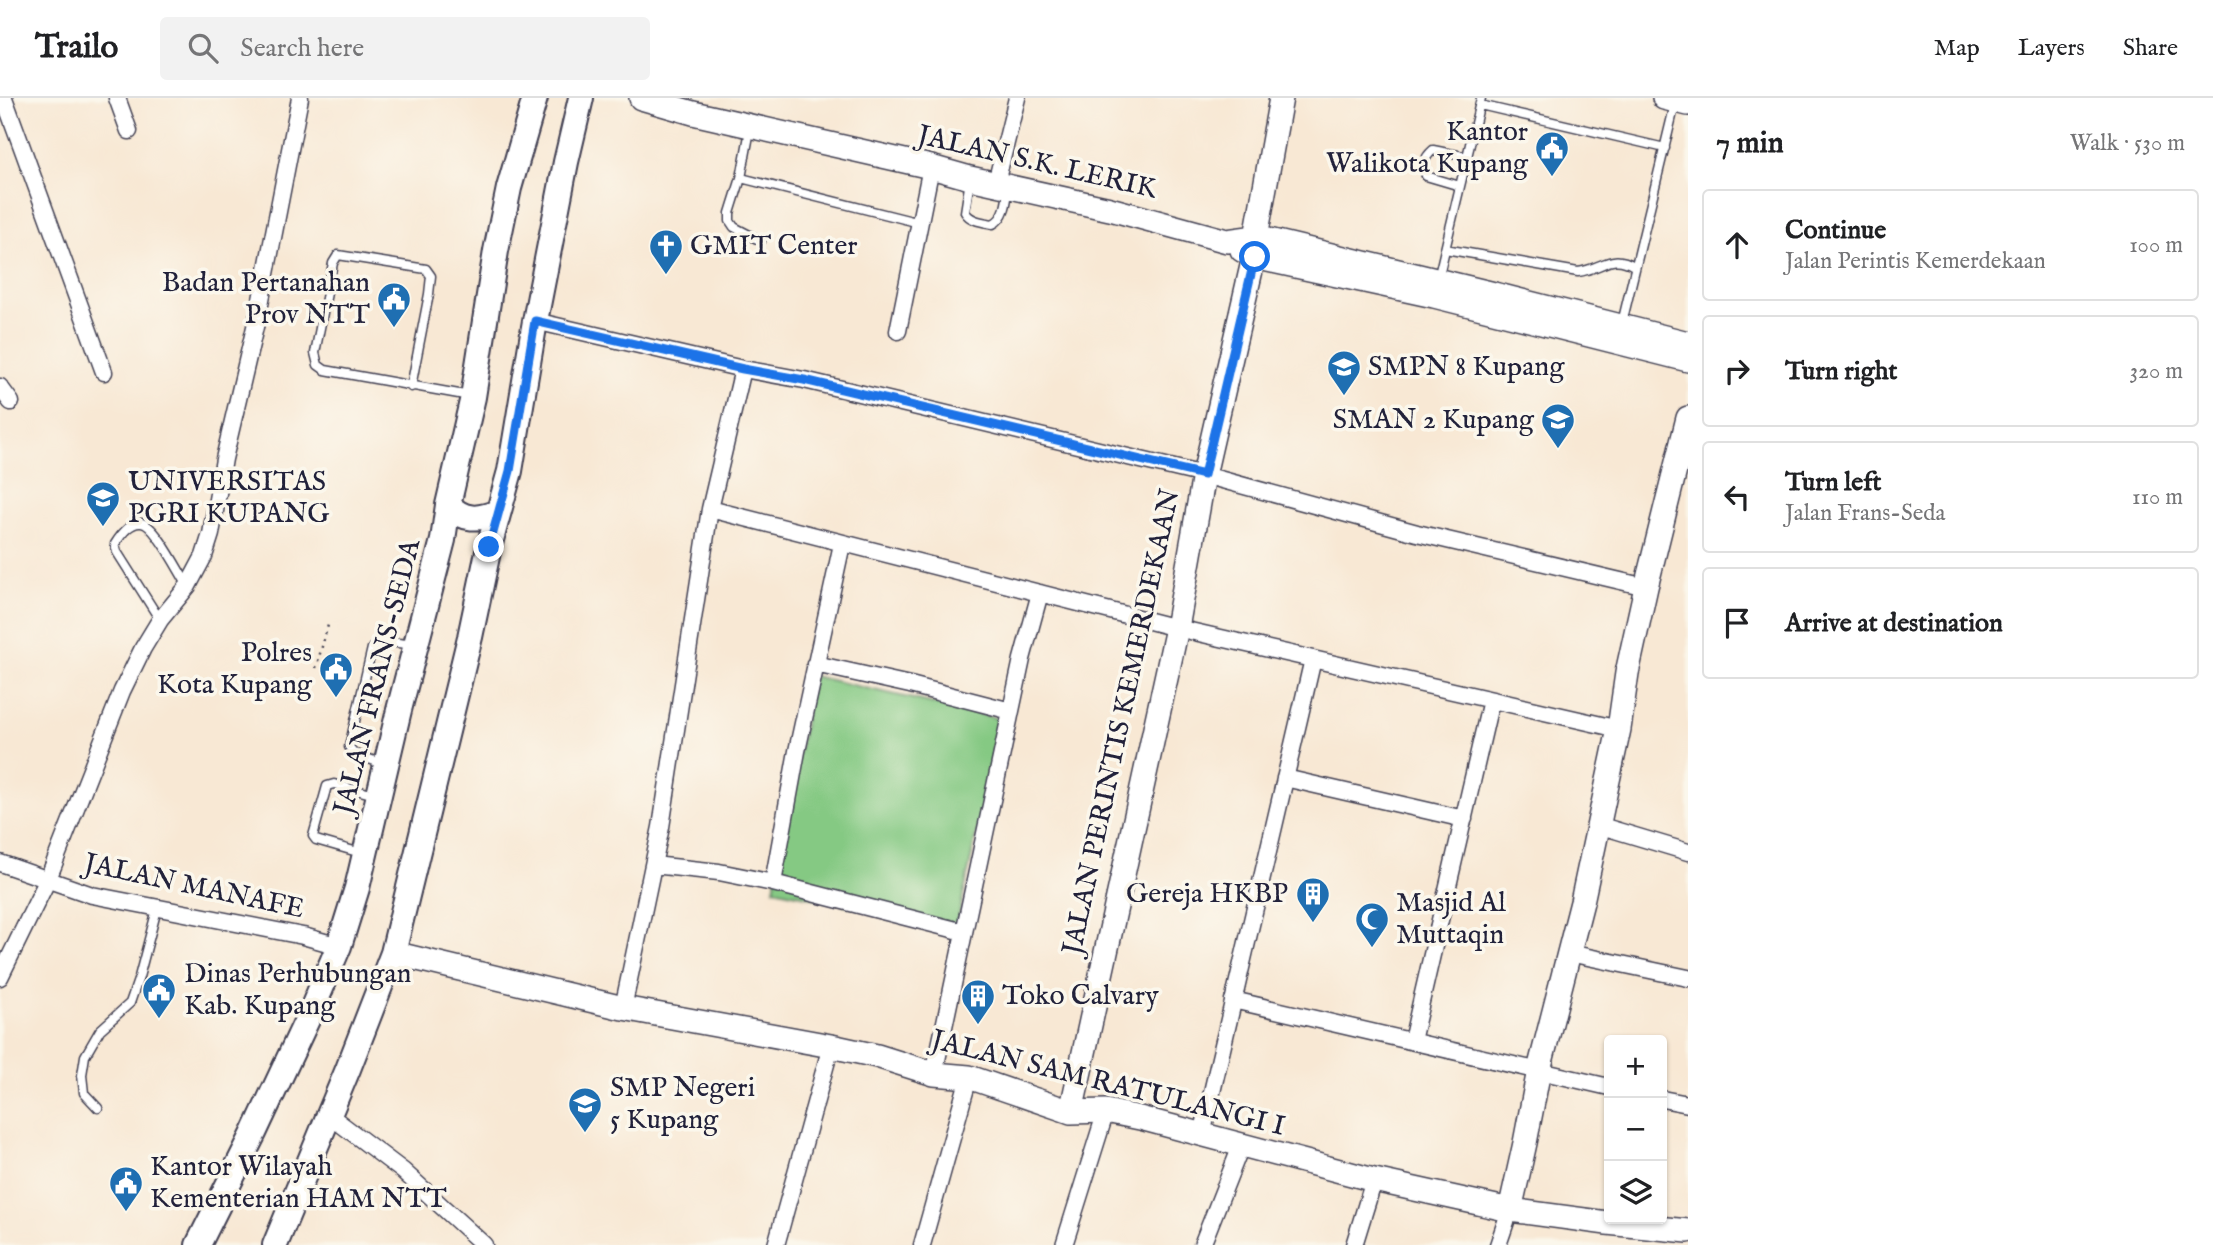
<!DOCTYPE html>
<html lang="en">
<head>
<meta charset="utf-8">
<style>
	:root { --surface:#fff; --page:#f2f2f2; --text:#202124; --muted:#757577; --line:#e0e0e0 }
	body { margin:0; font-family:"IM FELL English",serif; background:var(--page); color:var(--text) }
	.controls { position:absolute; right:21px; bottom:21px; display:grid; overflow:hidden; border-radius:7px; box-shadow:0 2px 5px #0004 }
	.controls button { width:63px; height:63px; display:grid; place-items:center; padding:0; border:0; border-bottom:2px solid var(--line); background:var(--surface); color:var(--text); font:35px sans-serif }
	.stop { position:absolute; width:21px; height:21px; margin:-16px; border:5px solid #1a73e8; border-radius:50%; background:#fff }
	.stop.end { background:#1a73e8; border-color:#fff; box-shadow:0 2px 7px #0008 }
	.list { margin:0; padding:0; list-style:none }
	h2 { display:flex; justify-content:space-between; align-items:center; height:91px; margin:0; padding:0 28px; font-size:30px }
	h2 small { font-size:23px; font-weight:400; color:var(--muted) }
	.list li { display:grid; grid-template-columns:46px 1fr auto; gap:21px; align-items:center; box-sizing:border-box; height:112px; margin:0 14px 14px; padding:0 14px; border:2px solid var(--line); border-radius:7px }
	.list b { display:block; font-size:26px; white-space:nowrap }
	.list p { margin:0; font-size:23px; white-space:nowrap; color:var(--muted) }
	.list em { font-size:23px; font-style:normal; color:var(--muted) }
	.icon { flex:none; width:38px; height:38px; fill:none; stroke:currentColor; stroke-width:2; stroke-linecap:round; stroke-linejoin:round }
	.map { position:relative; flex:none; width:1688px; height:1147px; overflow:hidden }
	header { display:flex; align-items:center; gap:42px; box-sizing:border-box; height:98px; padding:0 35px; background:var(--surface); border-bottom:2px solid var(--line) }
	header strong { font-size:33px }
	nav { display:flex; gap:38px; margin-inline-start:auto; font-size:24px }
	.search { width:490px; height:63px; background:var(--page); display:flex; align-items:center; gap:18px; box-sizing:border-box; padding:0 24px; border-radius:7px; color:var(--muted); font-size:26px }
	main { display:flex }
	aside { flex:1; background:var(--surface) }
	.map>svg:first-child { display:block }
</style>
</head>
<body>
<header>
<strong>Trailo</strong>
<div class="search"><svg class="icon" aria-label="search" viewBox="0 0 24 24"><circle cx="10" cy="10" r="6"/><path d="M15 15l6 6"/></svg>Search here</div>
<nav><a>Map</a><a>Layers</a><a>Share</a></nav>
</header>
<main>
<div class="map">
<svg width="1688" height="1147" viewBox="0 0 1688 1147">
	<rect width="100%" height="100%" fill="#fbf7ec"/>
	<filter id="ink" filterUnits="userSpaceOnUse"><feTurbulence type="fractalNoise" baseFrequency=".0143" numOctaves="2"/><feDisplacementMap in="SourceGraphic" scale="14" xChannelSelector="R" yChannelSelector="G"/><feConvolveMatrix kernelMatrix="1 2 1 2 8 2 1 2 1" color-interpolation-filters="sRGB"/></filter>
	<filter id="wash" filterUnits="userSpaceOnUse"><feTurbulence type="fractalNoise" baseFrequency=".00686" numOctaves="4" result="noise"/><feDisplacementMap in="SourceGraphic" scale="28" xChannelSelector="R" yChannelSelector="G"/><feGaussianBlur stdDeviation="1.57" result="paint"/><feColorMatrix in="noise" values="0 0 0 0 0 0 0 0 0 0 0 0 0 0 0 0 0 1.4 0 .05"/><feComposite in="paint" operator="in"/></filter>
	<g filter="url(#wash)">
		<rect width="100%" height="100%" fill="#f8e8d4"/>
		<!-- green -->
		<path fill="#85c983" stroke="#54765f" stroke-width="2" d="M813,578L1001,621L956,831L774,791Z"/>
	</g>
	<g filter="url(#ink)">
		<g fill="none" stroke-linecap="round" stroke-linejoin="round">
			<!-- lane casing -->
			<g stroke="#424052" stroke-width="11">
				<path id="lane" d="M1480,7L1665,50
					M750,32L741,80L730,115V123L734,129L761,143
					M741,80L920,125
					M970,82L965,114C970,123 983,124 993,126C1005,120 1007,104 1008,91
					M1460,88L1426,78C1422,67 1424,60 1433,52L1468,59
					M1445,151L1578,174C1602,171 1611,154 1634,168
					M1438,181L1481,0
					M1622,225L1675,6
					M411,289L429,196L431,178L426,171L338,157L333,165L315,255L318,267L325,272L470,298
					M160,522L117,454L115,446C120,438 130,424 141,425C155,425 180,476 188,488
					M383,666L355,656L349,649L372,550C385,541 399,545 413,547
					M361,755L316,742L313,738L327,688L334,686L375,697
					M98,1010L84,995L82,977L85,958L100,932L130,905L139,879L157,811"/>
			</g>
			<!-- street casing -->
			<g stroke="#424052" stroke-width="19">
				<path id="street" d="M4,0L104,274
					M117,0L129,33
					M996,85L1017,0
					M535,223L743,271
					M898,233L931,69
					M0,289L11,304
					M710,411L743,271L804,282L1204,377L1417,435L1646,489
					M815,566L910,587L1011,613
					M1285,680L1464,721
					M1598,727L1688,754
					M0,765L92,797L303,838L339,848
					M653,767L719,774L773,785L964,834
					M773,785L797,653L842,446
					M1569,855L1688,880
					M0,879L48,781L122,593L143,550L160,522L188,488L204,458L211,436L224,361L259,212L300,0
					M1233,902L1609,989
					M623,910L661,729L710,411L1177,530L1619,631
					M1412,943L1491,602
					M934,976L1022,561L1040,495
					M1662,1001L1688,1006
					M329,1017L403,1073L484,1147
					M1202,1037L1313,561
					M776,1147L831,948
					M922,1147L969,979
					M1064,1147L1106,1013
					M1202,1147L1241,1048
					M1354,1147L1374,1082
					M1498,1147L1510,1112"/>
			</g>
			<!-- secondary casing -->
			<g stroke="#424052" stroke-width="26">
				<path id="secondary" d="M641,0L693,15L931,69L970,80L1110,111L1227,143L1256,139L1490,195L1688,245
					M1664,0L1688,6
					M1242,152L1254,159L1434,198L1688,262
					M393,855L623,910L831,948L877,958L934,976L969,979L1071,1014L1106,1013L1140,1020L1374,1082L1510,1112L1607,1125L1688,1133
					M1071,1014L1177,530L1204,377L1254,159L1256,139L1281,0
					M1510,1112L1525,1045L1539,972L1582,804L1619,631L1627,575L1646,489L1688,320"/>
			</g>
			<!-- primary casing -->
			<g stroke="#424052" stroke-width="28">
				<path id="primary" d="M448,407C464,423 478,422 498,414
					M198,1147L254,1035L313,909L339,848L357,790L399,612L443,442L448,407L473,299L496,153L509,90L535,0
					M275,1147L348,971L393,855L470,539L489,449L510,373L535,223L566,64L581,0"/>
			</g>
			<!-- path -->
			<path stroke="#424052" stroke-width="2.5" stroke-dasharray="2 5" stroke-linecap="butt" d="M316,570L328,527"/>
			<!-- lane -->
			<use href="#lane" stroke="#fff" stroke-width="8"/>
			<!-- street -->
			<use href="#street" stroke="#fff" stroke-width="16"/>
			<!-- secondary -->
			<use href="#secondary" stroke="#fff" stroke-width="23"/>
			<!-- primary -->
			<use href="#primary" stroke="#fff" stroke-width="24"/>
		</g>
	</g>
	<g fill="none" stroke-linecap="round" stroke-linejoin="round" filter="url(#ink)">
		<!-- route -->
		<path stroke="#1a73e8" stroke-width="9" d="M489,449L510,373L535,223L743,271L804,282L1204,377L1255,159"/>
	</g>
	<!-- icons -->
	<defs>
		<g id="civic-pin" transform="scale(1.75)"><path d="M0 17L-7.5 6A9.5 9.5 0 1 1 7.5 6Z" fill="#1f6fb2" stroke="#fbf7ec"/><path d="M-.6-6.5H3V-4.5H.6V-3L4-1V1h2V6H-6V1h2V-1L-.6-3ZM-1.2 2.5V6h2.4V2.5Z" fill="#fff"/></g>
		<g id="church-pin" transform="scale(1.75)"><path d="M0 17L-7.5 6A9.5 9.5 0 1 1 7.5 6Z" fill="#1f6fb2" stroke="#fbf7ec"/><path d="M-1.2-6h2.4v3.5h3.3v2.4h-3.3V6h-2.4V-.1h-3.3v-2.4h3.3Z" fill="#fff"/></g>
		<g id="school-pin" transform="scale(1.75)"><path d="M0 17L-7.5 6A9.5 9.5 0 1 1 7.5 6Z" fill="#1f6fb2" stroke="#fbf7ec"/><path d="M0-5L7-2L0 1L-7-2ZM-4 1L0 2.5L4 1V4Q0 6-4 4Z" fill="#fff"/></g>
		<g id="university-pin" transform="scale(1.75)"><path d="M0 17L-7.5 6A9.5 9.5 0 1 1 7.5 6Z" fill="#1f6fb2" stroke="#fbf7ec"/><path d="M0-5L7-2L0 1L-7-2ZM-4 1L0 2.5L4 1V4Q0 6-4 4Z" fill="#fff"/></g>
		<g id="building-pin" transform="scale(1.75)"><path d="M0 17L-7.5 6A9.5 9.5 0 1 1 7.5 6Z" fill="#1f6fb2" stroke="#fbf7ec"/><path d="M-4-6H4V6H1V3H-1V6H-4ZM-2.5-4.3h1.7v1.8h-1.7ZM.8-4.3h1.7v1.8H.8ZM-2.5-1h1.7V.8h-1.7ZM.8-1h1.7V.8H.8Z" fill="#fff"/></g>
		<g id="mosque-pin" transform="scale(1.75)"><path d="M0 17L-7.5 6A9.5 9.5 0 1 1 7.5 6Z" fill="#1f6fb2" stroke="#fbf7ec"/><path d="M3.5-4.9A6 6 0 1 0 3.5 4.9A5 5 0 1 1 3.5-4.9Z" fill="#fff"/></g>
	</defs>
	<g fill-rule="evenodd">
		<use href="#civic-pin" x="1552" y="50"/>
		<use href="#church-pin" x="666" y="148"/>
		<use href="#civic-pin" x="394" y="201"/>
		<use href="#school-pin" x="1344" y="269"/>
		<use href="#school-pin" x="1558" y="322"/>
		<use href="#university-pin" x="103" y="400"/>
		<use href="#civic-pin" x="336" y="571"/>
		<use href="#building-pin" x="1313" y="796"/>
		<use href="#mosque-pin" x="1372" y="821"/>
		<use href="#civic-pin" x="159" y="892"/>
		<use href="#building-pin" x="978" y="898"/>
		<use href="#school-pin" x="585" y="1006"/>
		<use href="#civic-pin" x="126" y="1085"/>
	</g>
	<g text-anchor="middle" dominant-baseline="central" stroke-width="7" stroke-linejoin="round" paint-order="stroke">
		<!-- poi labels -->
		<g font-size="28" fill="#22223b" stroke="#fbf7ec" text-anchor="start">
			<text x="1528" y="34" text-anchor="end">Kantor<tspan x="1528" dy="32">Walikota Kupang</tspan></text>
			<text x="690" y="148">GMIT Center</text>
			<text x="370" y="185" text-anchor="end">Badan Pertanahan<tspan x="370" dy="32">Prov NTT</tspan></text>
			<text x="1368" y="269">SMPN 8 Kupang</text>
			<text x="1534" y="322" text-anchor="end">SMAN 2 Kupang</text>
			<text x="128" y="384">UNIVERSITAS<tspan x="128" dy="32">PGRI KUPANG</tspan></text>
			<text x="312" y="555" text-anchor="end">Polres<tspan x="312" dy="32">Kota Kupang</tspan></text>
			<text x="1288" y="796" text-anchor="end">Gereja HKBP</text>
			<text x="1396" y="805">Masjid Al<tspan x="1396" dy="32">Muttaqin</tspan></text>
			<text x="184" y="876">Dinas Perhubungan<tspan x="184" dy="32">Kab. Kupang</tspan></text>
			<text x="1002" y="898">Toko Calvary</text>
			<text x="610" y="990">SMP Negeri<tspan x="610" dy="32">5 Kupang</tspan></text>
			<text x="150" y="1069">Kantor Wilayah<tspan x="150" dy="32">Kementerian HAM NTT</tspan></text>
		</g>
		<!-- street labels -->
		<g font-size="28" fill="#22223b" stroke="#fbf7ec">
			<text transform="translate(1037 65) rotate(13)">JALAN S.K. LERIK</text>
			<text transform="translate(378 579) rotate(-76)">JALAN FRANS-SEDA</text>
			<text transform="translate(1122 624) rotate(-78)">JALAN PERINTIS KEMERDEKAAN</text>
			<text transform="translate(194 789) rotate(12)">JALAN MANAFE</text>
			<text transform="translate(1108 986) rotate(14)">JALAN SAM RATULANGI I</text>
		</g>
	</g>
</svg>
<div class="controls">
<button>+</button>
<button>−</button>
<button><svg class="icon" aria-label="layers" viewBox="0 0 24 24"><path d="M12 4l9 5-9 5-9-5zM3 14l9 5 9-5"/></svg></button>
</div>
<div class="stop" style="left:1255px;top:159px"></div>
<div class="stop end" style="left:489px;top:449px"></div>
</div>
<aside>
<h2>7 min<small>Walk · 530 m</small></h2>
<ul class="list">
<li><svg class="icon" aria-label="ahead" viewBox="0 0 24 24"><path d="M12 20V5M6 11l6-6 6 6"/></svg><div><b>Continue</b><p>Jalan Perintis Kemerdekaan</p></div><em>100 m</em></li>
<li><svg class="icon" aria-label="right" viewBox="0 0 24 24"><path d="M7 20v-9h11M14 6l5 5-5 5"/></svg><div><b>Turn right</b></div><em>320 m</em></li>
<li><svg class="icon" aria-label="left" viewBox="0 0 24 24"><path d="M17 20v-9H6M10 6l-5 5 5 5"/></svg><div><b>Turn left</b><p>Jalan Frans-Seda</p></div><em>110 m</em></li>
<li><svg class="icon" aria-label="arrive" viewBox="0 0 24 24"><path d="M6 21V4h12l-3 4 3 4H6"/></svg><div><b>Arrive at destination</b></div></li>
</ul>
</aside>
</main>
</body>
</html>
